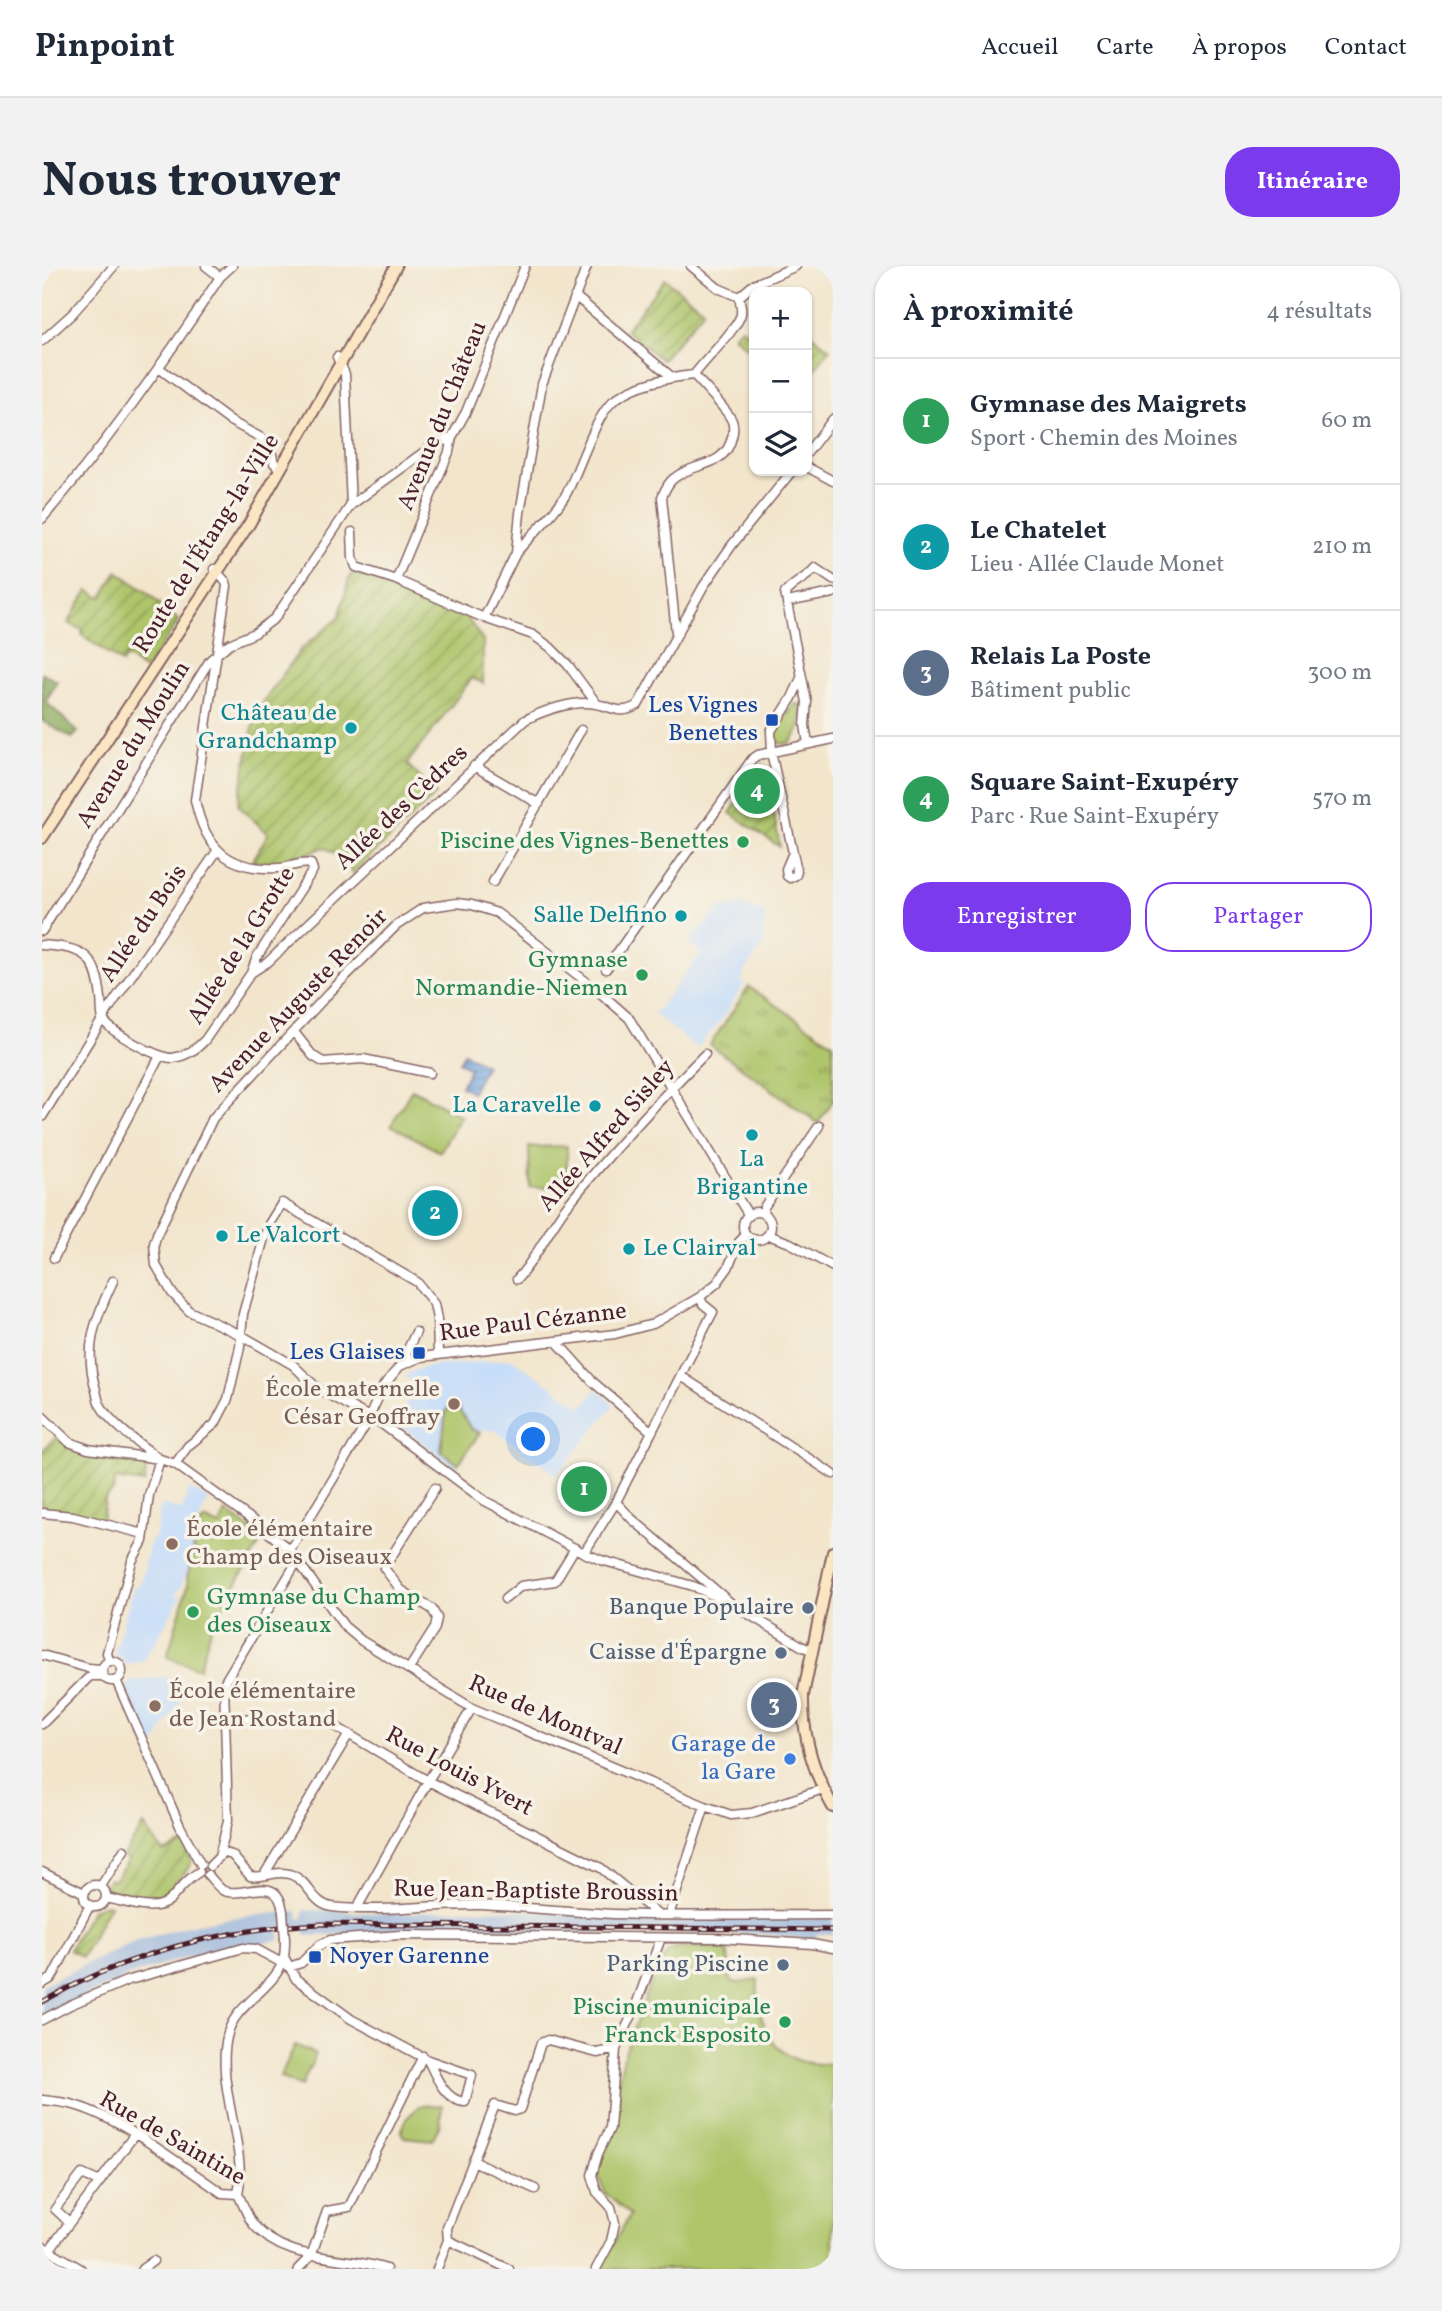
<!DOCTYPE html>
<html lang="fr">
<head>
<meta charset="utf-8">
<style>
	:root { --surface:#fff; --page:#f2f2f3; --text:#1f2937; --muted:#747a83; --line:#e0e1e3; --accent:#7c3aed }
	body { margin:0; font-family:Vollkorn,serif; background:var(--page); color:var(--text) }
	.controls { position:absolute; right:21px; top:21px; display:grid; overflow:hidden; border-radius:14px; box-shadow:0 2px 5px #0004 }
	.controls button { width:63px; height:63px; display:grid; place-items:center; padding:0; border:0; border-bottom:2px solid var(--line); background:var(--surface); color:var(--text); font:35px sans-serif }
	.you { position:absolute; left:492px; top:1174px; width:24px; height:24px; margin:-18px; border:5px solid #fff; border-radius:50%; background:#1a73e8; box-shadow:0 0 0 10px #1a73e833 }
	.badge { display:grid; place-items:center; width:46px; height:46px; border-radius:50%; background:var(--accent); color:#fff; font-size:23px; font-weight:700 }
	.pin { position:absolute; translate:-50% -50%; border:4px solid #fff; box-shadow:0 2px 7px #0006 }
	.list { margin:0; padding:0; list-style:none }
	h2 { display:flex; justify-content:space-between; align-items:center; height:91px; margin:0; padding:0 28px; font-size:30px }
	h2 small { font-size:23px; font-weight:400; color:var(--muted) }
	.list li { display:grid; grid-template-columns:46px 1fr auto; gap:21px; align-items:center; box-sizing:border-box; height:126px; padding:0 28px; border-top:2px solid var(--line) }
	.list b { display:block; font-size:26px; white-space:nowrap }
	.list p { margin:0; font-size:23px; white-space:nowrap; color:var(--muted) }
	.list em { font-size:23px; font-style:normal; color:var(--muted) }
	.actions { display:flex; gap:14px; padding:21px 28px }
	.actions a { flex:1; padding:16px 0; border:2px solid var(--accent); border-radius:28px; text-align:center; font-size:24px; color:var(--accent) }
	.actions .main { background:var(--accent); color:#fff }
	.icon { flex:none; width:38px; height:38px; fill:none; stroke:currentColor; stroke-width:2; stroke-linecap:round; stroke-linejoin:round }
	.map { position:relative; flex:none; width:791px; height:2003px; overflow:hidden; border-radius:28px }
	header { display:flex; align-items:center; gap:42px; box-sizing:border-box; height:98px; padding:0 35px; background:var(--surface); border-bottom:2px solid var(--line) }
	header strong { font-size:33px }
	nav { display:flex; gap:38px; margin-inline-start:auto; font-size:24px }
	.intro { display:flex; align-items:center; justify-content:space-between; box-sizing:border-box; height:168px; padding:0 42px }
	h1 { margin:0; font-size:49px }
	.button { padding:18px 32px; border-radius:28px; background:var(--accent); color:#fff; font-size:24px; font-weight:700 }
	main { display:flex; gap:42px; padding:0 42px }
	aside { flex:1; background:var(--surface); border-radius:28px; box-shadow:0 2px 5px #0004 }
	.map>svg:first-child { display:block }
</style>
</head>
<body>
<header>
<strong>Pinpoint</strong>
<nav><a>Accueil</a><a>Carte</a><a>À propos</a><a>Contact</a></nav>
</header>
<div class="intro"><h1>Nous trouver</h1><a class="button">Itinéraire</a></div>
<main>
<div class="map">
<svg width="791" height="2003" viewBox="0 0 791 2003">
	<defs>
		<pattern id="grass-tufts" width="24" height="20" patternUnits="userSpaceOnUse" patternTransform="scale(1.75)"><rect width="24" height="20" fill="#aec56a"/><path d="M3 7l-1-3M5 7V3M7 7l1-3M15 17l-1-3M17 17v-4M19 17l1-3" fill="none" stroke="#909f57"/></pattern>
		<pattern id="forest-firs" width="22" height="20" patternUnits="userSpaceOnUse" patternTransform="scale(1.75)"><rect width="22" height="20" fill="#8aaa5e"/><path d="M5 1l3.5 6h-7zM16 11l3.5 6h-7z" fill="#738a4e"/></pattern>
		<pattern id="garden-furrows" width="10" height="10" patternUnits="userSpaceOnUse" patternTransform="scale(1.75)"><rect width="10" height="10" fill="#aec56a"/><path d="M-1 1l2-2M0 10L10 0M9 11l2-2" fill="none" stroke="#909f57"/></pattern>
		<pattern id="water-rules" width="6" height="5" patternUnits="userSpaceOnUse" patternTransform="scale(1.75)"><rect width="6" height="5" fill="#75a7e1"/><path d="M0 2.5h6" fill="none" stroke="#6287b7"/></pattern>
	</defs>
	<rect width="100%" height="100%" fill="#f7f3e8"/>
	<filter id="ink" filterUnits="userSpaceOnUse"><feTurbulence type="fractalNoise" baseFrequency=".0143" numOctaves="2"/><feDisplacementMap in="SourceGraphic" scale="14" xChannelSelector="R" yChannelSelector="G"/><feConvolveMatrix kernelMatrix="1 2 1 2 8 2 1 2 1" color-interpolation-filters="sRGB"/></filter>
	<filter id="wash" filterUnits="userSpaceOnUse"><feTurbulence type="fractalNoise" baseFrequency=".00686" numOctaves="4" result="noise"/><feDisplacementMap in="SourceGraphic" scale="28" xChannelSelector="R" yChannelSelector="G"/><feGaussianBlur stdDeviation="1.57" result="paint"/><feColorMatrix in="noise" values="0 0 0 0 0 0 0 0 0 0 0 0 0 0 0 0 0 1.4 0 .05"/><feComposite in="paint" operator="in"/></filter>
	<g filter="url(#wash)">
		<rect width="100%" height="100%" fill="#f2e5cc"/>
		<!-- built -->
		<path fill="#c6ddf9" d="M698,638L722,647L723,656L720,666L723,677L703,704L699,716L703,717L681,752L655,782L612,748L659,687L646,676L679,641H691Z
			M470,1093L540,1141L555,1123L572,1139L515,1209L454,1165L441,1163L413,1202L356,1158L352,1160L375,1117L362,1110L372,1105L384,1101Z
			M147,1223L166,1233L158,1251L151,1283L153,1284L145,1311L142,1310L139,1323H136L134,1329L139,1330L111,1380L100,1396L85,1398L72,1387L92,1320H96L100,1314L109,1272L113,1273L119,1238L140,1244Z
			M123,1411L148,1419L108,1485L83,1423L89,1415Z"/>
		<!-- industrial -->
		<path fill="#b4c6de" d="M424,1643L616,1650L791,1652V1668H775L774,1673L719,1668L366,1665L264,1670L261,1660L236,1662L238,1674L142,1692L89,1709L0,1750V1719L91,1676L144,1660L188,1652L255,1645L257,1653L261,1652L262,1644L359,1648Z"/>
		<!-- grass -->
		<path fill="url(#grass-tufts)" stroke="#7c724a" stroke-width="2" d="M753,438L758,439C762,452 757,467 748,477L739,478L733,473V464Z
			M707,721L791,777V835L776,857L668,779Z"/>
		<!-- forest -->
		<path fill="url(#forest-firs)" stroke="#6a6444" stroke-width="2" d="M0,407L15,415L4,436L36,466L30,472L0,455Z"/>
		<!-- park -->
		<path fill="#aec56a" stroke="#7c724a" stroke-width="2" d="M370,823L419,850L398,886L349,859Z
			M525,880V921H488L487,881Z
			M408,1140H415L429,1163L438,1167L416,1198L399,1185L404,1145Z
			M184,1246L211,1265L208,1271L212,1273L215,1268L221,1272L170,1359L157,1403L125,1391L146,1319L145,1311L153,1284L150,1283L158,1258L164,1254L178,1260Z
			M638,1681L685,1682L689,1715L696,1717L716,1714C712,1762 738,1805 791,1797V2003H557L588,1949L563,1927L556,1910V1898L568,1872L577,1846L576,1814L584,1783L614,1703L626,1686Z
			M253,1779L274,1788L259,1821L238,1811Z
			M400,1839L398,1859L390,1874L362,1871L359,1866L365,1852L377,1840Z"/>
		<!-- garden -->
		<path fill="url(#garden-furrows)" stroke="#7c724a" stroke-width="2" d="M623,13L662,44L620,94L583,64Z
			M699,61L712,73V88L691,70Z
			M765,65L788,83L765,113Z
			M75,305L106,327L137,355L103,404L84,391L80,397L40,369L41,364L26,357L46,324L60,332Z
			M315,307L424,350L441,375V417L430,412L365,498L394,528L311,607L292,587L282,581L243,597L210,596L226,568L196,539L211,460L221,437L259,383L297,352L308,309Z
			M720,499L724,504L738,581L688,547Z
			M15,1170L35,1183L102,1199L104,1204L103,1217L73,1213L71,1225L63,1233L60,1255L0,1245V1185Z
			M102,1559L121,1586L142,1577L150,1595L145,1604L118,1634H108L65,1624L63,1619L67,1612L72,1614L87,1594L81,1590Z
			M63,1638L68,1639L40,1691L27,1684L50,1643Z"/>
		<!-- water -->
		<path fill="url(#water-rules)" stroke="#606386" stroke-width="2" d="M422,787L444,799L430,826L419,820L428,802L417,796Z"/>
	</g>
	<g filter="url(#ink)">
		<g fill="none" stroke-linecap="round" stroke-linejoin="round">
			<!-- street casing -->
			<g stroke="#856463" stroke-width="11">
				<path id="street" d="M164,0L178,11
					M649,0L676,22L697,31
					M533,30L631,112
					M0,75L30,48L72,0
					M295,91L303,108L309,239
					M117,102L188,155L227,176L232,197L238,203
					M652,109C662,95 697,61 699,48C700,42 698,37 697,31L711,19L754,0
					M765,187L791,153
					M765,201L791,215
					M0,253C65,177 123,95 178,11L190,0
					M310,266L311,292L314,301L354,314L442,352L491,369L508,381L526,399L555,438
					M474,287C490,268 510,251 523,230C537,206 552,152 571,135C593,117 626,112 652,109
					M354,314L407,186L410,171L424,146L483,0
					M745,336L791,327
					M442,352L474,287L478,247L500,118L545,0
					M634,367L620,231C623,224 625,218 631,213C652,195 683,203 690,171C692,164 692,157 688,151C678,136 664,123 652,109
					M766,478L763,459L765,436L743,327C752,316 764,313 773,302L791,314
					M729,486L755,605L754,609L748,612L745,610L744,603L750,589
					M730,486L729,465L750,432L759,412
					M432,500L497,538
					M451,616L539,464
					M0,665L168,394L187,378L213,367L233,352L309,239L393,178L410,171
					M0,679C42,682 54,688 59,732C60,738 59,748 61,753C67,766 117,793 131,792C143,790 155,783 163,774L209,707L215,691L271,604L269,598C258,595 248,602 237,602C186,605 163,582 153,534L185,320L184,316L172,303
					M564,703L710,493L716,489L791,473
					M209,707L226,696L483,454C503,444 532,434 554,438C573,441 577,450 596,439L661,321L690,279L750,205
					M252,766L271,790L281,796L321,793L388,807
					M0,851L68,741L175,585
					M701 960a14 14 0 1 1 28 0a14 14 0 1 1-28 0Z
					M721,948L722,941L777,860
					M726,969L748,977L791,1001
					M12,992L118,790
					M475,1013C495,992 506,964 524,941C567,888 614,837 663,788
					M71,1015C53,1054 41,1082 54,1124C55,1129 56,1136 59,1140C69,1158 99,1179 115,1191
					M515,1076L551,1116L610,1166
					M367,1094L364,1087L374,1066
					M639,1110L791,1208
					M0,1150L27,1176L46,1183L118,1193L133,1198L212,1255L248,1284L302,1360L320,1375L430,1442L663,1540L689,1549L710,1547L781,1523
					M133,1198L146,1180L173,1158L186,1133L198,1081L201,1048L222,972L227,958L240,937L375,1016L392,1038L395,1053L396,1088
					M574,1236L590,1253L690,1338L761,1381L770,1384
					M0,1247L31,1250L102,1268
					M248,1284L322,1162L342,1119L358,1100L379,1091L573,1068L611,1058L658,1031L675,1017L686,1002L697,976L704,969
					M542,1287L574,1236L671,1046L661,1038L658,1031
					M463,1333L479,1320L513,1315L533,1282
					M690,1338L651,1320L559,1294L542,1287L443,1235L340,1158L276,1123L251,1099L199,1069L147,1045L130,1027L114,999L112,978L115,968L171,852L288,726L354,660L381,642L415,637L430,639L455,647L555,724L587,752L707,950
					M0,1389L46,1402L59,1403
					M67,1394L65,1387L90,1295L101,1275L107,1229L118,1193
					M60 1405a10 10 0 1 1 20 0a10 10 0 1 1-20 0Z
					M367,1403L393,1362L395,1352L390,1343L359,1324L342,1302L393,1222
					M74,1414L138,1560L159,1599
					M183,1453L261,1452L284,1455L386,1515L559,1602L615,1648
					M0,1458L46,1412L49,1410H61
					M179,1586L190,1589L208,1610C222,1613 235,1603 250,1609C268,1616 270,1638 290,1641C339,1647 390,1638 439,1639C484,1641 528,1646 572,1648C645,1651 718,1649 791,1649
					M168,1600L177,1591L186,1555L182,1417L256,1294
					M0,1606L42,1627
					M166,1609C171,1614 176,1622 182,1625C202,1633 236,1605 241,1646
					M222,1609L307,1468
					M42 1630a11 11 0 1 1 22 0a11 11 0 1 1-22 0Z
					M59,1620L82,1584
					M64,1632C83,1635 113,1649 129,1633C138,1623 145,1613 157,1606
					M315,1642L386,1515L430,1442
					M627,1649L663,1540
					M242,1691L254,1713L309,1753L386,1794L430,1809L423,1836C403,1835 393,1809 386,1794
					M0,1718L10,1712L48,1639
					M0,1754L28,1739L84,1715L201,1682L214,1683L247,1701L259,1697L278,1679L288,1674L358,1669L677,1672L770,1678L791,1682
					M0,1834C10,1835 22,1836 32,1839C81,1853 137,1898 180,1927L196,1928
					M431,1895L493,1923
					M196,1928C206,1881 172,1817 186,1767C193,1739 232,1722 241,1695C243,1688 243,1681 243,1674
					M196,1928C201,1938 205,1950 211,1958C244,1998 301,1988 344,2003
					M27,1956L13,1943L40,1908L58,1916
					M406,1974L467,2003
					M0,1980L39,2003
					M8,1983L93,1868
					M100,2003L111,1995
					M256,2003L269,1990L285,1945L307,1941L381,1790
					M395,2003L406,1974L405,1962L453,1839L473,1845L478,1843L499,1777L506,1774L555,1787L574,1783
					M554,2003L569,1975L573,1957L569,1941L555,1926L550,1909L556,1888L568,1862L574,1783L591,1747L619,1672"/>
			</g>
			<!-- secondary casing -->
			<g stroke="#856463" stroke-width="14">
				<path id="secondary" d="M0,572L207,258L354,0
					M791,1286L761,1429C760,1469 771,1506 791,1541"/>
			</g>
			<!-- street -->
			<use href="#street" stroke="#fff" stroke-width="8"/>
			<!-- secondary -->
			<use href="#secondary" stroke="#fbe6c4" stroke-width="10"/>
			<!-- rail casing -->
			<g stroke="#4a1f2b" stroke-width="5">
				<path id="rail" d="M0,1736C86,1687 182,1662 280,1658L791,1664"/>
			</g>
			<!-- rail -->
			<use href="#rail" stroke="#f7f3e8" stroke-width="2.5" stroke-dasharray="8" stroke-linecap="butt"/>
			<!-- street-bridge casing -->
			<g stroke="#856463" stroke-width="11" stroke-linecap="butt">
				<path id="street-bridge" d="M241,1646L243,1674"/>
			</g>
			<!-- street-bridge -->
			<use href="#street-bridge" stroke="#fff" stroke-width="8"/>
		</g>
	</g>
	<!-- markers -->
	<g fill="#1a4fb4" stroke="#f7f3e8" stroke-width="2.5">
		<rect x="723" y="447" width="14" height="14" rx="3.5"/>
		<rect x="370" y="1080" width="14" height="14" rx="3.5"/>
		<rect x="266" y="1684" width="14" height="14" rx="3.5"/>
	</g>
	<g fill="#0f9aa8" stroke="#f7f3e8" stroke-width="2.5">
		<circle cx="309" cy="462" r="7"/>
		<circle cx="639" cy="650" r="7"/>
		<circle cx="553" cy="840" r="7"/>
		<circle cx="710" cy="869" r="7"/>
		<circle cx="180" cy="970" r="7"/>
		<circle cx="587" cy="983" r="7"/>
	</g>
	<g fill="#2e9e5b" stroke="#f7f3e8" stroke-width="2.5">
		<circle cx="701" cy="576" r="7"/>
		<circle cx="600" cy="709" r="7"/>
		<circle cx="151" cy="1346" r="7"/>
		<circle cx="743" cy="1756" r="7"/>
	</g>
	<g fill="#8d6e63" stroke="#f7f3e8" stroke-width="2.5">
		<circle cx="412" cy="1138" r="7"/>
		<circle cx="130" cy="1278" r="7"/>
		<circle cx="113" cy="1440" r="7"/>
	</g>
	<g fill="#5c6f8a" stroke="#f7f3e8" stroke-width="2.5">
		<circle cx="766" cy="1342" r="7"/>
		<circle cx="739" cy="1387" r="7"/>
		<circle cx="741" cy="1699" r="7"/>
	</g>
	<circle fill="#3f7fe0" stroke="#f7f3e8" stroke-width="2.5" cx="748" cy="1493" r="7"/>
	<g text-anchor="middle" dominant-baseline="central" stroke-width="7" stroke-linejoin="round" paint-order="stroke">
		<!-- street labels -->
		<g font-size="24" fill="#4a1f2b" stroke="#f7f3e8">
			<text transform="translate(401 150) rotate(-68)">Avenue du Château</text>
			<text transform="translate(165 278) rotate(-58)">Route de l'Étang-la-Ville</text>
			<text transform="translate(92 479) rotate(-58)">Avenue du Moulin</text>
			<text transform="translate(360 542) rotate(-43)">Allée des Cèdres</text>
			<text transform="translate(102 658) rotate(-56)">Allée du Bois</text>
			<text transform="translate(200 680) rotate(-58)">Allée de la Grotte</text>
			<text transform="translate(257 735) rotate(-46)">Avenue Auguste Renoir</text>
			<text transform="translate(565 870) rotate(-49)">Allée Alfred Sisley</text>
			<text transform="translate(491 1057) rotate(-7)">Rue Paul Cézanne</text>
			<text transform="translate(503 1450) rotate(24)">Rue de Montval</text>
			<text transform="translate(417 1506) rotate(28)">Rue Louis Yvert</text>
			<text transform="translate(494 1626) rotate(1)">Rue Jean-Baptiste Broussin</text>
			<text transform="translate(130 1873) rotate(30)">Rue de Saintine</text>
		</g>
		<!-- transit labels -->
		<g font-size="24" fill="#164399" stroke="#f7f3e8" text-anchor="end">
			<text x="716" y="440">Les Vignes<tspan x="716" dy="28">Benettes</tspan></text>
			<text x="363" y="1087">Les Glaises</text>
			<text x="287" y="1691" text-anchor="start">Noyer Garenne</text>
		</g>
		<!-- culture labels -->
		<g font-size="24" fill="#0d838f" stroke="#f7f3e8" text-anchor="end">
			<text x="295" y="448">Château de<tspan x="295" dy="28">Grandchamp</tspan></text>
			<text x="625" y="650">Salle Delfino</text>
			<text x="539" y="840">La Caravelle</text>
			<text x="710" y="894" text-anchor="middle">La<tspan x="710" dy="28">Brigantine</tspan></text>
			<text x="194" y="970" text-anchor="start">Le Valcort</text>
			<text x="601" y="983" text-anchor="start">Le Clairval</text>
		</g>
		<!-- leisure labels -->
		<g font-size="24" fill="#27864d" stroke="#f7f3e8" text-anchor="end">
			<text x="687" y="576">Piscine des Vignes-Benettes</text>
			<text x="586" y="695">Gymnase<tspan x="586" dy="28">Normandie-Niemen</tspan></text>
			<text x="165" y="1332" text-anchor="start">Gymnase du Champ<tspan x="165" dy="28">des Oiseaux</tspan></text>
			<text x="729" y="1742">Piscine municipale<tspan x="729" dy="28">Franck Esposito</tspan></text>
		</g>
		<!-- education labels -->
		<g font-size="24" fill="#785e54" stroke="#f7f3e8" text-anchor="start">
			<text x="398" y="1124" text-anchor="end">École maternelle<tspan x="398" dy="28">César Geoffray</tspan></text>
			<text x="144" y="1264">École élémentaire<tspan x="144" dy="28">Champ des Oiseaux</tspan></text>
			<text x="127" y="1426">École élémentaire<tspan x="127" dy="28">de Jean Rostand</tspan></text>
		</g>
		<!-- service labels -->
		<g font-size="24" fill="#4e5e75" stroke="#f7f3e8" text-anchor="end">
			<text x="752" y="1342">Banque Populaire</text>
			<text x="725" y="1387">Caisse d'Épargne</text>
			<text x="727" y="1699">Parking Piscine</text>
		</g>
		<!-- shop labels -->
		<g font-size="24" fill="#366cbe" stroke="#f7f3e8" text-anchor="end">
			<text x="734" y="1479">Garage de<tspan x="734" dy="28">la Gare</tspan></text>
		</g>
	</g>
</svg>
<div class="controls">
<button>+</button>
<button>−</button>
<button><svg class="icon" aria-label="layers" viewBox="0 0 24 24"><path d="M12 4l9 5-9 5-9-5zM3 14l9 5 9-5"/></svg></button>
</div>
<div class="you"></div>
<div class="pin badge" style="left:542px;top:1223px;background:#2e9e5b">1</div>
<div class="pin badge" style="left:393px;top:947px;background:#0f9aa8">2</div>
<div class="pin badge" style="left:732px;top:1439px;background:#5c6f8a">3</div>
<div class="pin badge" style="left:715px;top:525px;background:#2e9e5b">4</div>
</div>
<aside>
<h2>À proximité<small>4 résultats</small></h2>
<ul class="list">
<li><span class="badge" style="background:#2e9e5b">1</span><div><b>Gymnase des Maigrets</b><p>Sport · Chemin des Moines</p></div><em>60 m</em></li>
<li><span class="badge" style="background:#0f9aa8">2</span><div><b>Le Chatelet</b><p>Lieu · Allée Claude Monet</p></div><em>210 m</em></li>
<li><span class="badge" style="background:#5c6f8a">3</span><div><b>Relais La Poste</b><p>Bâtiment public</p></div><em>300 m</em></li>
<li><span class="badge" style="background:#2e9e5b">4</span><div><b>Square Saint-Exupéry</b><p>Parc · Rue Saint-Exupéry</p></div><em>570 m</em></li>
</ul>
<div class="actions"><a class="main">Enregistrer</a><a>Partager</a></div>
</aside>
</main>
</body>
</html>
